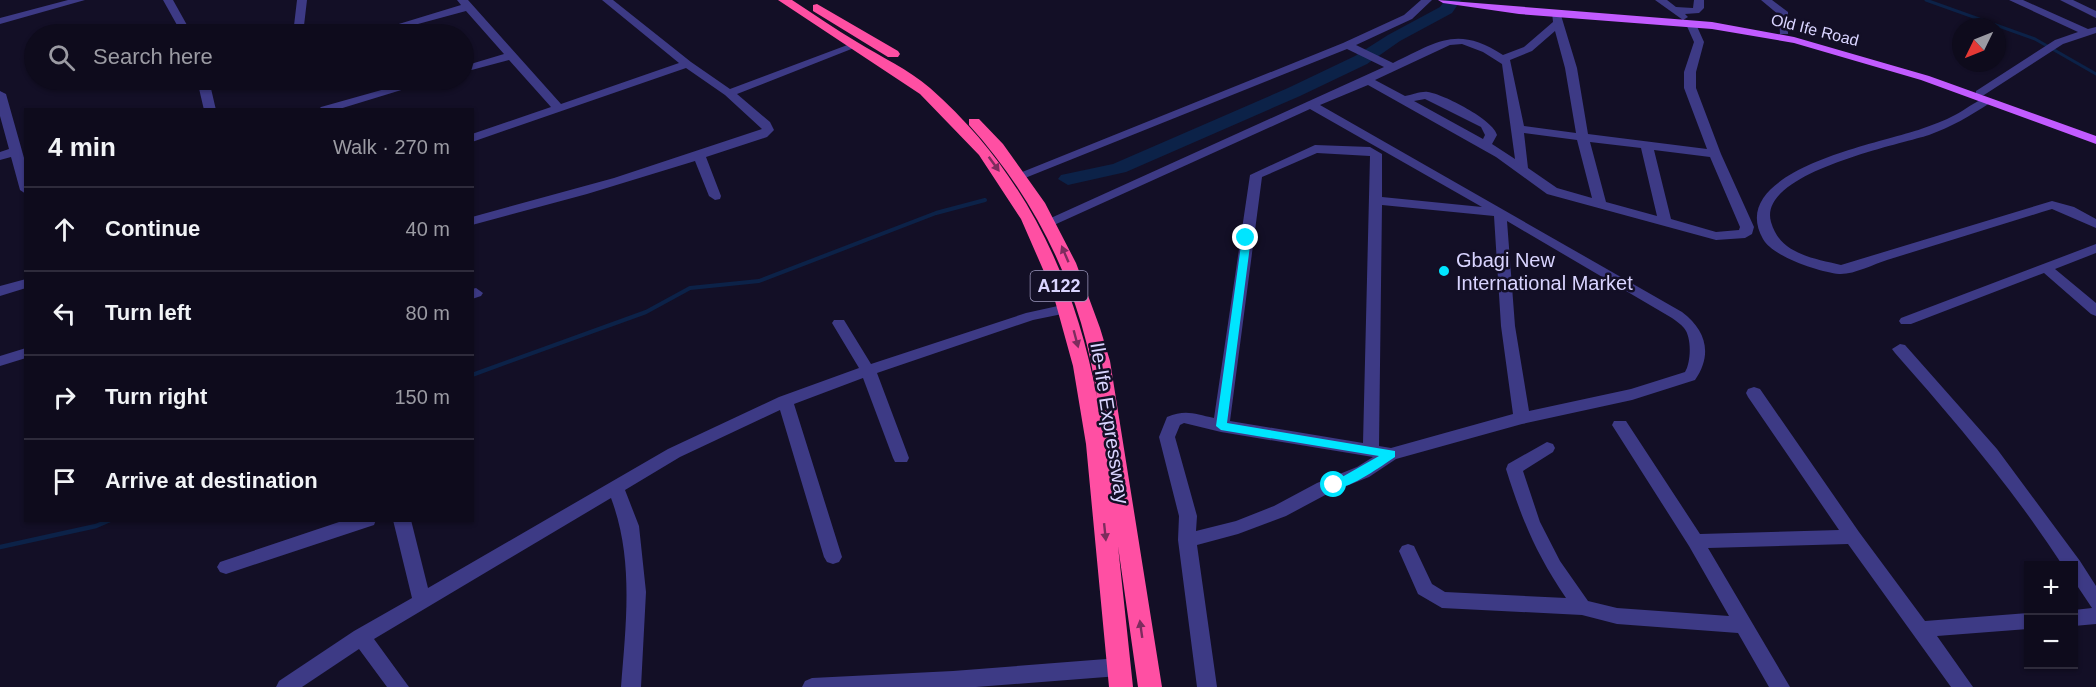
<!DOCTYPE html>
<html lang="en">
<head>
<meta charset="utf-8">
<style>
	:root { --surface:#0e0b1c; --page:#171425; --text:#f1f3f6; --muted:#9b9ba3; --line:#2e2b3b }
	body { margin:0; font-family:Arial,sans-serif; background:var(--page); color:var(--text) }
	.controls { position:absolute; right:18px; bottom:18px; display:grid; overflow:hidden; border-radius:0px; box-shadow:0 2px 4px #0004 }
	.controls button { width:54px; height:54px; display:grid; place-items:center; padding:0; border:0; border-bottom:2px solid var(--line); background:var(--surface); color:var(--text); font:30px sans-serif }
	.compass { position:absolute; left:1952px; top:18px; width:54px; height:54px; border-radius:50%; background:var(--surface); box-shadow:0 2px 4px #0004; rotate:227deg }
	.stop { position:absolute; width:18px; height:18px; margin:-14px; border:4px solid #00e5ff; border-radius:50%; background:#fff }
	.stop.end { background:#00e5ff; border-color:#fff; box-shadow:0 2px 6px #0008 }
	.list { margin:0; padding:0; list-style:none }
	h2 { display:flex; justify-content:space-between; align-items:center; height:78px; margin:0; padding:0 24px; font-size:26px }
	h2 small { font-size:20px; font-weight:400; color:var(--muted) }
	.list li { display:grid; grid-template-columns:39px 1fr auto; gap:18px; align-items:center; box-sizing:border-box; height:84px; padding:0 24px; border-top:2px solid var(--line) }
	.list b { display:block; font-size:22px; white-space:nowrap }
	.list em { font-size:20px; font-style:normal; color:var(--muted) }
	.icon { flex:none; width:33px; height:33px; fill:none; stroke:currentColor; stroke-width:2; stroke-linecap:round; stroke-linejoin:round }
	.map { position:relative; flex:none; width:2096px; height:687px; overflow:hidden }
	.search { position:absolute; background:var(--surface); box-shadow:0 2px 4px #0004; left:24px; top:24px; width:450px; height:66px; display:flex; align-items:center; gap:15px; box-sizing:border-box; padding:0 21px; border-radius:33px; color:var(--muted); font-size:22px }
	.panel { position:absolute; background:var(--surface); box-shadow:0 2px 4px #0004; left:24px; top:108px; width:450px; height:414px; border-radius:0px }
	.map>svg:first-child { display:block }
</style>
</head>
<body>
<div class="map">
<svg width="2096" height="687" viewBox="0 0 2096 687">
	<rect width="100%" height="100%" fill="#130f26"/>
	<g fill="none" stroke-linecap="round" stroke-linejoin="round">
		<!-- stream-far2 -->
		<path stroke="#0c2248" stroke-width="3" d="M1926,0L2035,39L2096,74"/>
		<!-- stream-far1 -->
		<path stroke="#0c2248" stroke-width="4" d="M472,375L646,312L690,288L759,281L936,213L985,200"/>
		<!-- stream -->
		<path stroke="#0c2248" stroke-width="4.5" d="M0,547L96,526L110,520"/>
		<!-- river -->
		<path fill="#0c2248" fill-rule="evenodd" d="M1445,0H1461L1452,13L1400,41L1367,64L1300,96L1126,172L1068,185L1058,179L1061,175L1113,164L1288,88L1355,56L1388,35L1440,7Z"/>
		<!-- minor -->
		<path fill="#3d3a85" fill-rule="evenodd" d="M68,0H85L0,24V18Z
			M163,0H173L192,34H182Z
			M297,0H307L303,34H293Z
			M457,0H468L561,104L679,63L602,0H613L691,62L730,89L850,44L859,46L737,94L770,122L774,130L767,137L706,157L721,196L720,199L715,200L709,196L695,161L587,194L472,225V217L614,178L762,129L725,95L686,68L472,142V134L551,107L509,60L464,72V66L504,54L466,11L381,34H366L461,5Z
			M1421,0H1432L1412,19L1356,45L1393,63C1437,42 1457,25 1503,55L1524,47L1553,22L1552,12H1560L1577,68L1588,134L1707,149L1684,88V72L1694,42L1686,24L1695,22L1704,42L1696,72V88L1721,154L1754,227L1752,234L1745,238L1716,240L1547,194L1496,157L1368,85L1320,105L1682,312C1706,330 1713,354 1695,380L1632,400L1522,424L1396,459L1369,477L1329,493L1286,516L1238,534L1197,545L1217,687H1197L1178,540L1179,516L1159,437L1167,417C1186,409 1195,414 1214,418L1250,175L1315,145L1370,147L1382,154V197L1482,207L1310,109L1054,225H1044L1042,222L1384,67L1347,49L1025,178L1021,179L1015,175L1343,43L1404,15ZM1555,31L1565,68L1576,133L1524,126L1510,60L1532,51ZM1462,44L1483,52L1502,64L1515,159L1492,144L1497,135C1494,120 1443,94 1428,92C1421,91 1412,95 1405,96L1375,80L1450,45ZM1425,99L1481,127L1485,135L1483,139L1414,101ZM1524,133L1577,140L1592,198L1557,188L1528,168ZM1590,142L1641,148L1657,216L1606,202ZM1654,150L1710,157L1740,227L1739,230L1716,232L1671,219ZM1317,153L1370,156L1363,443L1230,421L1262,177ZM1382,205L1494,216L1501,326L1513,414L1391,448L1379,446ZM1507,221L1672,318C1676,321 1681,324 1684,328C1692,337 1691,363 1685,372L1631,389L1529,411L1515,326ZM1184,423L1221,432L1373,457L1357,467L1317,483L1274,506L1236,521L1196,531L1197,516L1175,437L1180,425Z
			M1655,0H1667L1676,7L1693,8L1694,0H1704V8L1699,13L1685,14L1688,17L1683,20Z
			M1761,0H1772L1788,12V34H1780L1779,15Z
			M2009,0H2023L2088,29L2096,27V33L2063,44L1984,95H1976V91L2055,40L2078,32Z
			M2060,0H2073L2096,11V18Z
			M197,80H209L216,110H204Z
			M417,80H434L336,110L319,109L321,107Z
			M0,91L6,94L26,165V194L20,190L11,157L0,160V152L9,149L0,116Z
			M1986,98L1990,99V103C1970,116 1951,127 1929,135C1898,145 1757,173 1771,222C1780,254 1812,258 1841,265L2052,201L2074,207L2096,219V228L2052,209C1997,226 1942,243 1887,260C1874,264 1853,275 1839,274C1820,272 1773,257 1763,239C1724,170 1882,143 1921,129C1932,125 1944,121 1955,115C1965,110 1975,101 1986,98Z
			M2096,244V253L2055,269L2096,303V316L2091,314L2044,273L1911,324H1901L1899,321L1901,318Z
			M26,279V288L0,296V286Z
			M476,288L483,293L481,296L472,299V289Z
			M1067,304L1072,306L1074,309L1072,312L1033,320L877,373L909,458L907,462H895L893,458L863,378L794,404L842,557L839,562L833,564L827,562L824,557L780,410L680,457L625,490L639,526L646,592L641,687H621C626,623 634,559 611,498L374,639L409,687H387L359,649L302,687H276L279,681L354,631L412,598L393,520H411L428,588L668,449L779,397L859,368L832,323L834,320H844L871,364L1026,313Z
			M1900,344L1905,345L1997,449L2080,561L2096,586V624L2074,626V610L2092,608L2074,581V566H2063C2013,489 1955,421 1895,353L1892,349Z
			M26,348V358L0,366V356Z
			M1754,387L1760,389L1859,532L1925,621L2028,613V629L1937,636L1973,687H1951L1848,544L1708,548L1790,687H1769L1738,633L1617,624L1582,615L1442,608L1418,594L1399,551L1402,546L1408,544L1414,546L1432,584L1445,592L1566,598C1536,554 1522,520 1506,469L1508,464L1547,442L1553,444L1555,448L1553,452L1523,471L1540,522L1560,561L1588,601L1617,608L1729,616L1689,546L1612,425L1614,421H1626L1700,534L1839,530L1748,397L1746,393L1748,389Z
			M345,520H376L374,525L226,574L220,572L217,567L220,562Z
			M1119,658L1126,661L1129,667L1126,673L1119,676L976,687H802L805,681L812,678L953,671Z"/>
		<!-- major -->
		<path fill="#c25bff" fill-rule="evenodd" d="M1438,0L1712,22L1794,37L1929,76L2096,136V144L1921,80L1794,43L1712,29L1519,14L1443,3Z"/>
		<!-- highway -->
		<path fill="#ff4fa3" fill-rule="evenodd" d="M778,0H792C814,14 835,29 857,42C881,57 908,69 930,88C1023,170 1074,276 1097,397C1083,295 1038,201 969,125V119H979L1003,144L1045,203L1076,263L1100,328L1110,361L1162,687H1138L1118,546L1133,687H1109L1086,444L1073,366L1052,290L1021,219L979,155L920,94Z
			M817,4L898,51L900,54L898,57H888L813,11V5Z"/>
	</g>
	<!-- one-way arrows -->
	<defs><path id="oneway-solid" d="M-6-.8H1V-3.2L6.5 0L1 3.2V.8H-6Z" transform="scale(1.5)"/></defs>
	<g fill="#7d2c5e">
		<use href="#oneway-solid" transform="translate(994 164) rotate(54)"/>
		<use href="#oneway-solid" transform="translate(1065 254) rotate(-113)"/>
		<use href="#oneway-solid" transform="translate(1076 339) rotate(75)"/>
		<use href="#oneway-solid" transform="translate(1105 532) rotate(84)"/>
		<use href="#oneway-solid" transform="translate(1141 629) rotate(-98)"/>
	</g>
	<!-- route -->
	<path fill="#00e5ff" d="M1246,235L1251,238L1227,423L1395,451V457C1381,466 1347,492 1330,488L1328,485L1379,456L1221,430L1216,426L1242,238Z"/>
	<!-- markers -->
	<circle fill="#00e5ff" stroke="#130f26" stroke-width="2" cx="1444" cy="271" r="6"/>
	<g text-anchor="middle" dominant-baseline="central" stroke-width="5" stroke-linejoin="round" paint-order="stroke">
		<!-- far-street labels -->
		<g font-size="16" fill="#d9d4ff" stroke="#130f26">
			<text transform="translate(1815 30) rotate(14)">Old Ife Road</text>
		</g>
		<!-- shield labels -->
		<rect fill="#130f26" stroke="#9e99be" stroke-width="1.5" x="1030.5" y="271" width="57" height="30" rx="4.5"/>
		<g font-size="18" font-weight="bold" fill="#d9d4ff">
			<text x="1059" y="286">A122</text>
		</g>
		<!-- poi labels -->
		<g font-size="20" fill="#d9d4ff" stroke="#130f26" text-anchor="start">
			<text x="1456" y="260">Gbagi New<tspan x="1456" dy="23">International Market</tspan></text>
		</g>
		<!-- street labels -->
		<g font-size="20" fill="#d9d4ff" stroke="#130f26">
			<text transform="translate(1110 423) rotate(81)">Ile-Ife Expressway</text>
		</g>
	</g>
</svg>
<div class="controls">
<button>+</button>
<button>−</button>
</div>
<svg class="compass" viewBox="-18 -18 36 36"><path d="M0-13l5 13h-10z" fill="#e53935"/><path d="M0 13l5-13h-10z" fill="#9b9ba3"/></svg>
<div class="stop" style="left:1334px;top:485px"></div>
<div class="stop end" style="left:1246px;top:238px"></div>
<div class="search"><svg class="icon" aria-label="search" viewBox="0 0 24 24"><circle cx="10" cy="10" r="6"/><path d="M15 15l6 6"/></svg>Search here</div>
<section class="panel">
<h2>4 min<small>Walk · 270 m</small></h2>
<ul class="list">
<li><svg class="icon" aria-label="ahead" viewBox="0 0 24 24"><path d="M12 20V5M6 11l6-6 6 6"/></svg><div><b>Continue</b></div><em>40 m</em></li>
<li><svg class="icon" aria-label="left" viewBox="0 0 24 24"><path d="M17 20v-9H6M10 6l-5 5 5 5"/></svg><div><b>Turn left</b></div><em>80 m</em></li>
<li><svg class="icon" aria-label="right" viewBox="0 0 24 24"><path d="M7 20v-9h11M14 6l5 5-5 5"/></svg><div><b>Turn right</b></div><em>150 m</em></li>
<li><svg class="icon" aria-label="arrive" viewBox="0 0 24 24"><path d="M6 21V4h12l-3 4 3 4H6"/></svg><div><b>Arrive at destination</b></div></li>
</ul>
</section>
</div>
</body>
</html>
